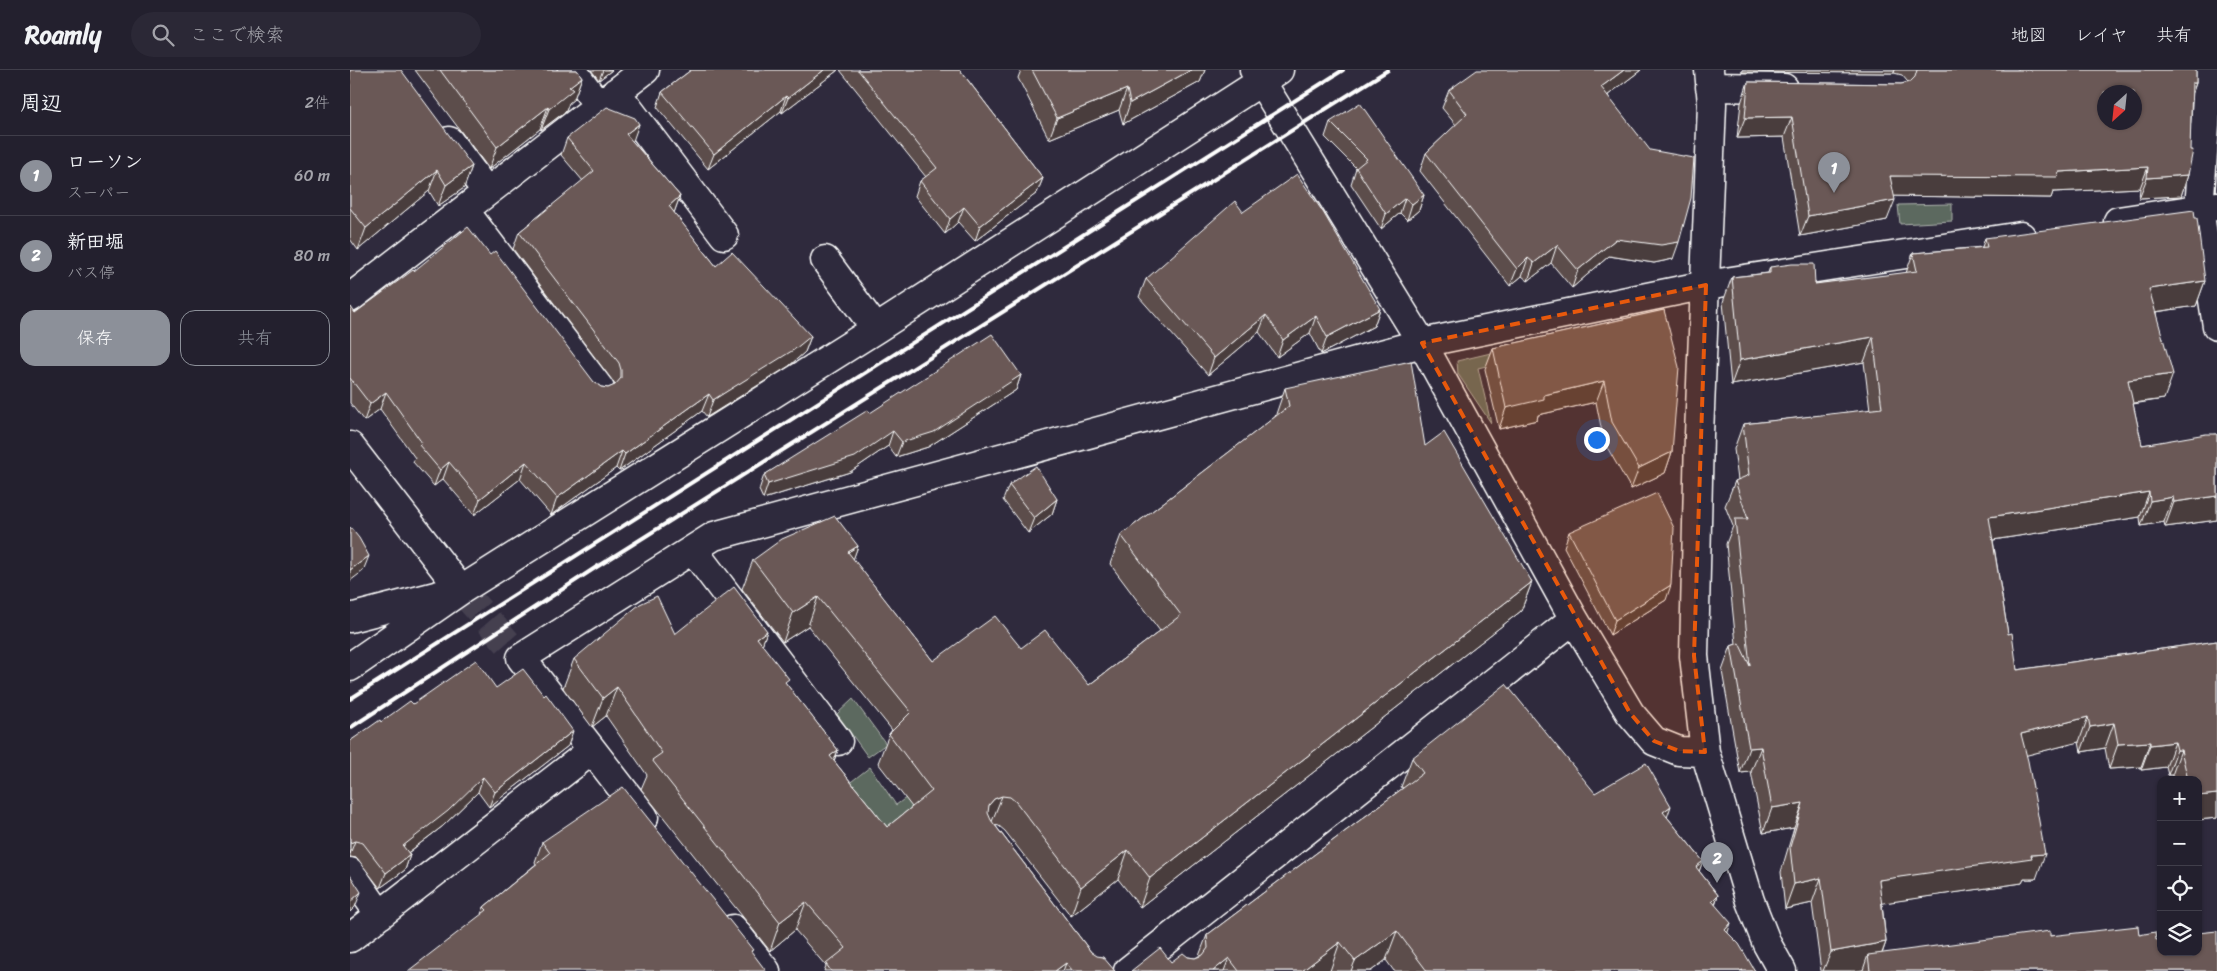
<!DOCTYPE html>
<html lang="ja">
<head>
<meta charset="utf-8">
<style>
	:root { --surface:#23202e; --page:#2b2836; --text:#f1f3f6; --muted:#a3a3aa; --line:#403e4a; --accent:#8c9099 }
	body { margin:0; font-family:Sriracha,"Klee One",sans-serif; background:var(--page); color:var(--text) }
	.controls { position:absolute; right:15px; bottom:15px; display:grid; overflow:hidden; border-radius:10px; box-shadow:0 1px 4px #0004 }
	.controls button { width:45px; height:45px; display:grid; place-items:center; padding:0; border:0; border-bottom:1px solid var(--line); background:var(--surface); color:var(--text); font:25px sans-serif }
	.compass { position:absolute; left:1747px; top:15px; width:45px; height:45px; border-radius:50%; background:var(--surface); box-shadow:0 1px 4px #0004; rotate:207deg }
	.you { position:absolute; left:1246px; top:369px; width:18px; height:18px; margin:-12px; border:4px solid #fff; border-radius:50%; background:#1a73e8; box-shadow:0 0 0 8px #1a73e833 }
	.badge { display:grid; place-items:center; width:32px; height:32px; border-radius:50%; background:var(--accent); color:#fff; font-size:16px; font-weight:700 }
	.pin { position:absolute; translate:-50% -41px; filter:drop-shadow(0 1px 2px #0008) }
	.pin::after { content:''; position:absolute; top:26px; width:18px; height:15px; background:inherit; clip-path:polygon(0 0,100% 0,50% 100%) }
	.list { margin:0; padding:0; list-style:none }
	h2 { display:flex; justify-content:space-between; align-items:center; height:65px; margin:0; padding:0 20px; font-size:21px }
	h2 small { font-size:16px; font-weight:400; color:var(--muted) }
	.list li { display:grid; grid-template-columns:32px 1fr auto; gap:15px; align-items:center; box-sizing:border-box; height:80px; padding:0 20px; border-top:1px solid var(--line) }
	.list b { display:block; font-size:19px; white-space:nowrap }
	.list p { margin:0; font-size:16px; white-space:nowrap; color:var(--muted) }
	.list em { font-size:16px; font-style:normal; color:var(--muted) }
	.actions { display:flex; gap:10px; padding:15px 20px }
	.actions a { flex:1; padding:11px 0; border:1px solid var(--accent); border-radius:15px; text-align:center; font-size:18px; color:var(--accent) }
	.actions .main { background:var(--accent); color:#fff }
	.icon { flex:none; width:28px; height:28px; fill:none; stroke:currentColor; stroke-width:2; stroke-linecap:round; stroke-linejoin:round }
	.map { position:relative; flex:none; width:1867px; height:901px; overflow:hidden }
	header { display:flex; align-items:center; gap:30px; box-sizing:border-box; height:70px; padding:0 25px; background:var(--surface); border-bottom:1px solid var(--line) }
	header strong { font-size:24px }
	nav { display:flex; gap:28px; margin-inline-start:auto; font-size:18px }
	.search { width:350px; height:45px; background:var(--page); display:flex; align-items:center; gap:12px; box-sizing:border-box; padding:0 18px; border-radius:28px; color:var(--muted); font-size:19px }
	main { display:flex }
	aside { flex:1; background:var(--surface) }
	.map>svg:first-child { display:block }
</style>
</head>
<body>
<header>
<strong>Roamly</strong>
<div class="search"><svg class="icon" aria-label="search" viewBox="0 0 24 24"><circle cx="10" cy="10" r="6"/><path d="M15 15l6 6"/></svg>ここで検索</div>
<nav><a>地図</a><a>レイヤ</a><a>共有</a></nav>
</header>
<main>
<aside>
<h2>周辺<small>2件</small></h2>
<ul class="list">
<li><span class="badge">1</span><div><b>ローソン</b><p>スーパー</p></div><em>60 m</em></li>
<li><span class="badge">2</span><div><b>新田堀</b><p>バス停</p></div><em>80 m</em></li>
</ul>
<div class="actions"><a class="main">保存</a><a>共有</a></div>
</aside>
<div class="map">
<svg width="1867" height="901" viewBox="0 0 1867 901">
	<rect width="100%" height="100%" fill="#2f2a3d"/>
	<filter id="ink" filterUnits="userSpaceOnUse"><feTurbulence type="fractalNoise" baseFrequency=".02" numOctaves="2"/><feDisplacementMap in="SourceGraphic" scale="10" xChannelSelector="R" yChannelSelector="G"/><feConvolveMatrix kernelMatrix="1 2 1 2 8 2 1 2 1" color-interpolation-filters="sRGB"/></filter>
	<g filter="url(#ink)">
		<!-- green -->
		<path fill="#5c695e" stroke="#aeb4ae" d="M1602,134V151L1550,154L1548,135Z
			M1314,242L1317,252L1128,298L1141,353L1108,304L1107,291Z
			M503,629L536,674L518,687L487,644Z
			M520,697L546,735L560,725L566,736L526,770L488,722Z"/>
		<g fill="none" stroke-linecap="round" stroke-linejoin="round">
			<!-- minor-tunnel -->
			<path stroke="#443f50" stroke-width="28" stroke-dasharray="28 14" stroke-linecap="butt" d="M111,520L171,588"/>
			<!-- minor casing -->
			<g stroke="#fff" stroke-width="31">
				<path id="minor" d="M222,0L249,36
					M904,0L1072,273L1224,549L1280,643L1304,671L1329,681L1355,682
					M1359,0L1362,34L1349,365L1344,586L1355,682L1400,831L1417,874L1432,901
					M1859,0L1849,139L1867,256
					M1360,17L1434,18
					M266,22L374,165
					M99,71L137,122
					M114,140L250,319
					M1768,151L1867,136
					M475,190L526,259
					M0,228L295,0
					M0,376L111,520
					M343,480L488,671
					M0,548L93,524
					M0,597L111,520L526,259L929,0
					M294,747L171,588L364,466L1072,273L1356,215L1671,166
					M0,802L30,845
					M383,859L416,901
					M0,868L241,681
					M778,901L1224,549"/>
			</g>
			<!-- minor -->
			<use href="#minor" stroke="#2f2a3d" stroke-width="28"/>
			<!-- rail -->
			<path stroke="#fff" stroke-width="4" d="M0,629L993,0
				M0,658L245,498L1038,0"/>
		</g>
		<!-- wall -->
		<path fill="#5b4d4b" stroke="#fff" d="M0,0L122,96L114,118L88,136L79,121L8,180L0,169Z
			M65,0H227L232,7L224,29L219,33L216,41L191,60L190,59L139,99Z
			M241,0H262L249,10Z
			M341,0H488L432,43L431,41L358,99L307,37L312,22Z
			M490,0H610L693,108L687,123L625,171L608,152L595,164L565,126L570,111L576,107Z
			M671,0H855L850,12L773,54L769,40L699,69L668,8Z
			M1291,0L1258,25L1323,189L1304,193L1259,186L1222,218L1201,193L1178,211L1172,206L1160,216L1070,101L1076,83L1106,55L1092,38L1099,20Z
			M1392,0H1846V13L1842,25L1838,105L1831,126L1789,128L1790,118L1703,122L1701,128L1544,126L1537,150L1450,166L1434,67L1387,68L1391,33L1398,12L1551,14L1558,12L1557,11L1552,5L1544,3L1392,2Z
			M980,52L1074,125L1069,140L1057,150L1050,143L1031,159L1001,114L1006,98L975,67Z
			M289,54L282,71L330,126L324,143L366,196L461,266L455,282L439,296L357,347L352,341L269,401L266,398L201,445L170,409L124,445L93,409L84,416L63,392L65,388L30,339L14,351L0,333V238L5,243L64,201L244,312L251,317L258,318L265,315L262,310L163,179L169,162L233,111L211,85L217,68Z
			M893,142L1030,239L1024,256L971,284L960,263L927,287L909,262L858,305L789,227L796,209Z
			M1635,168L1855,211L1846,236L1806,242L1814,329L1783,334L1792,375L1867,364V450L1815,457L1814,452L1791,456L1790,447L1643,470L1658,564L1667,600L1867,571V748L1848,750V710H1823L1822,705H1818L1816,697L1791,700V697L1759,699L1755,678L1731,682L1729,672L1676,685L1686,809H1674L1672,813L1532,833L1536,872L1532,884L1700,866L1789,865L1806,870L1867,901H1512L1513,900L1506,901H1471L1462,833L1435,839L1431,802L1444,758L1413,763L1401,702L1390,703L1372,601L1381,576L1386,574L1376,474L1383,456L1375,436L1385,411L1388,410L1384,379L1393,354L1520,340L1514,292L1381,315L1373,232L1382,207L1418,203L1420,197L1465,214L1556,203L1563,183L1632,177Z
			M1314,240L1322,382L1315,403L1281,419L1254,372L1246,332L1188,345L1187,350L1149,359L1135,299L1143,278Z
			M671,305L666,320L578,377L546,387L538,376L500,402L413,429L409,420L414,405L520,343Z
			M935,318L1075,376L1182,512L1171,541L790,837L768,809L721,846L655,761L649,756L645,755L741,882L765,901H474L476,896L445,860L420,881L291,719L297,705L256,646L242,657L213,618L224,589L325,564L417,561L412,575L437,615L488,680L484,691L537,757L562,737L528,693L539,664L542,660L458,556L433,572L392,519L403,490L508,476L503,489L583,591L671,578L739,615L810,561L760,494L771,465L925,347Z
			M659,415L707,429L702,444L678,463L653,430Z
			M1219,462L1316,530L1260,565L1214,477Z
			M146,618L218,676L139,737L128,722L93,756L58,783L60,785L55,800L30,818L7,788L0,787V671L31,652L63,634Z
			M1062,688L1245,723L1317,747L1353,791L1349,801L1368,825L1365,835L1378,863L1405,901H1044L1036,890L1021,901H781L821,892L838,887L845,888L849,886L857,865L1053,718L1051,717Z
			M192,772L402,882L131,844L134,837L186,794L185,792Z"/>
		<!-- shaded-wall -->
		<path fill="#4a3e3d" stroke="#fff" d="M253,0H262L249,10Z
			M474,0H488L432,43L438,28Z
			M841,0H855L850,12L773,54L780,33Z
			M1274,0H1291L1245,35L1251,17Z
			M1392,0H1545L1544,3L1392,2Z
			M232,7L224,29L219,33L216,41L191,60L199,39L219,17Z
			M1842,13H1846L1838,34Z
			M777,19L769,40L699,69L707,48Z
			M436,26L431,41L358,99L364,84Z
			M198,37L190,59L139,99L147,77Z
			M1442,47L1434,67L1387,68L1395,48Z
			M289,54L283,71L270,81L276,64Z
			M122,96L114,118L88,136L96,115Z
			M1798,97L1790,118L1703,122L1701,128L1532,126L1540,106L1709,102Z
			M87,100L79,121L8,180L16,158Z
			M1838,105L1831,126L1789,128L1797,108Z
			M693,108L687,123L625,171L630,156Z
			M1074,125L1069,140L1057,150L1062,134Z
			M330,126L324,143L319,136Z
			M1055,128L1050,143L1031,159L1036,144Z
			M1545,130L1537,150L1450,166L1458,146Z
			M614,137L608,152L595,164L600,149Z
			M1266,169L1329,172L1323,189L1304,193L1259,186L1222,218L1228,200Z
			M1207,175L1201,193L1178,211L1184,193Z
			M1178,188L1172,206L1160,216L1167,199Z
			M1855,211L1846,236L1790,244L1799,219Z
			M1030,239L1024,256L971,284L977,267Z
			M916,245L909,262L858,305L864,288Z
			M966,246L960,263L927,287L933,270Z
			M461,266L455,282L439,296L357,347L363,330Z
			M1523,267L1514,292L1381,315L1390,290Z
			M1823,304L1814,329L1769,335L1778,310Z
			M671,305L666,320L578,377L546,387L552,372Z
			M1254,311L1246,332L1188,345L1187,350L1149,359L1156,338L1194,325Z
			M36,322L30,339L14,351L20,334Z
			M359,324L352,341L269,401L275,384Z
			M543,361L538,376L500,402L413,429L418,414Z
			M272,381L266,398L201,445L207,428Z
			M1322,382L1315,403L1281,419L1289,398Z
			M99,392L93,409L84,416L90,400Z
			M176,392L170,409L124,445L130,429Z
			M1799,422L1790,447L1630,472L1639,447Z
			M1867,426V450L1815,457L1824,432Z
			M1823,427L1814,452L1791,456L1800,431Z
			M707,429L702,444L678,463L684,448Z
			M508,476L498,504V482Z
			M19,486L13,501L0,511V500Z
			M1182,512L1171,541L790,837L800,808Z
			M1321,515L1316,530L1260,565L1265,550Z
			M468,527L458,556L433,572L443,543Z
			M417,561L407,590V568Z
			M267,617L256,646L242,657L253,628Z
			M1738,647L1729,672L1662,689L1671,664Z
			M1764,653L1755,678L1731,682L1740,657Z
			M223,661L218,676L139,737L145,722Z
			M1800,672L1791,697L1759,699L1768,674Z
			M1825,672L1816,697L1791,700L1800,675Z
			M1411,677L1401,702L1390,703L1399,678Z
			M488,680L477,709L480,686Z
			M1827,680H1831L1822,705H1818Z
			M133,707L128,722L93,756L47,791L53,776Z
			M1867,724V748L1848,750V726Z
			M652,726L641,754L633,758L639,735L644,729Z
			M1453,733L1444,758L1413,763L1422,738Z
			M1321,736L1311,765L1313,742Z
			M5,771L0,784V773Z
			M778,780L768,809L721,846L731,817Z
			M1695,784L1686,809H1674L1672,813L1520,835L1529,810L1681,785Z
			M60,785L55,800L30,818L36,803Z
			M1353,791L1342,820L1346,797Z
			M1471,808L1462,833L1435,839L1444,814Z
			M11,822L5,837L0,842V832Z
			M1368,825L1358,854L1362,831Z
			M456,832L445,860L420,881L430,852Z
			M1381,853L1371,882L1375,860Z
			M1047,861L1036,890L1021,901H1001L1005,891Z
			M990,872L980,901H952Z
			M1536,872L1527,897L1518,885L1513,900L1506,901H1473L1481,882Z
			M879,888L874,901H863Z
			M716,893L713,901H705Z"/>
		<!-- building -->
		<path fill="#6a5957" stroke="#fff" fill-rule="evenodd" d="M0,0H51L122,96L96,115L87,100L16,158L0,138Z
			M90,0H227L232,7L219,17L224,19L199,39L198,37L147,77Z
			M341,0H474L438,28L436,26L364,84L312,22Z
			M508,0H610L693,108L630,156L614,137L600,149L570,111L587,98Z
			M682,0H841L780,33L777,19L707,48Z
			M1127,0H1274L1251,17L1300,80L1344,88L1341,128L1329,172L1311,175L1266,169L1228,200L1207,175L1184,193L1178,188L1167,199L1076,83L1117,44L1099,20Z
			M1567,0H1846V13H1842L1840,80H1843L1838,105L1797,108L1798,97L1709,102L1708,107L1540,106L1545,130L1458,146L1442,47L1395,48L1398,12L1551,14L1560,12L1565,7ZM1754,22H1784V52H1754Z
			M1010,33L1074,125L1062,134L1055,128L1036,144L1006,98L1017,89L980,52Z
			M257,37L285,48L289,54L276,64L330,126L319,136L366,196L382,182L461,266L445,279L363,330L359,324L275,384L272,381L207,428L176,392L130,429L99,392L90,400L69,375L72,373L36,322L20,334L0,308V238L1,237L5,243L63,200L64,201L118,157L140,185L145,181L244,312L251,317L258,318L265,315L271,308V300L269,293L169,162L244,101L217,68Z
			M947,104L973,142L1030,239L977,267L966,246L933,270L916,245L864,288L796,209L885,131L893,142Z
			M1844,140L1845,148H1847L1855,211L1799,219L1823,304L1778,310L1792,375L1856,364H1867V426L1824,432L1823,427L1800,431L1799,422L1639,447L1658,564L1662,563L1667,600L1867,571V724L1848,726V710H1838L1831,680H1827L1825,672L1800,675V672L1768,674L1764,653L1740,657L1738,647L1671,664L1678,691L1695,784L1681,785L1682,788L1529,810L1536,872L1481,882L1471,808L1444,814L1440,777L1453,733L1422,738L1411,677L1399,678L1381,576L1389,573L1400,596L1385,449H1398L1385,411L1399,405L1393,354L1532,338L1523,267L1390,290L1382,207L1420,203V197L1442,194H1464L1465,214L1567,201L1563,183L1637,177L1635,168Z
			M1314,240L1329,297L1322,382L1289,398L1262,352L1254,311L1194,325V329L1156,338L1143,278Z
			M642,264L671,305L584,362L552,372L543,361L505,387L418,414L414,405L518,340L520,343Z
			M1061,291L1075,376L1094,362L1182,512L800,808L778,780L731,817L666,732L660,727L652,726L644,729L639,735L638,743L641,750L741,882L747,886L753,887L765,901H723L716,893L705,901H481L476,894L496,878L456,832L430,852L302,690L312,683L267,617L253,628L224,589L290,534L307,526L325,564L384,517L417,561L407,568L439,609L435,612L488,680L480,686L537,757L582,721L539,664L561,642L468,527L443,543L403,490L432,469L485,446L508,476L498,482L583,591L645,546L671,578L695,560L739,615L831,545L771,465L939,336L935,318Z
			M686,396L707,429L684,448L659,415Z
			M1307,423L1324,458L1321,515L1265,550L1219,462Z
			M0,457L9,468L19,486L0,500Z
			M126,590L146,618L173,599L194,626L196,624L223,661L145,722L133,707L98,741L53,776L60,785L36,803L13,773L5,771L0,773V671L30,650L31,652L60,631L63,634Z
			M1156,614L1245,723L1296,693L1321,736L1313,742L1353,791L1346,797L1368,825L1362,831L1381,853L1375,860L1389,874L1405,901H1392L1393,900L1389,901H1077L1047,861L1005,891L990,872L952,901H889L879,888L863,901H781L810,878L821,892L833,883L838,887L845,888L853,885L858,878L857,865L1073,703L1062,688Z
			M273,717L403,880L401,881L416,901H58L137,840L134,837L200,783L192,772Z
			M0,805L11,822L0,832Z
			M1788,856L1789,865L1805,862L1806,870L1811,869V882H1848V863L1867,861V901H1520L1518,885L1700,861V866Z"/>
	</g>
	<!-- marked area -->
	<path fill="#e8590c" fill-opacity="0.2" stroke="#e8590c" stroke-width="4" stroke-dasharray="10 6" stroke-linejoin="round" d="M1356,215L1344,586L1355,682L1329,681L1304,671L1280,643L1072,273Z"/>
</svg>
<div class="controls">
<button>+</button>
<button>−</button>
<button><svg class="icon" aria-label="locate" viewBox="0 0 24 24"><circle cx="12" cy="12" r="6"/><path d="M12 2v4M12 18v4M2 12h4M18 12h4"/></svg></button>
<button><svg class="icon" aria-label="layers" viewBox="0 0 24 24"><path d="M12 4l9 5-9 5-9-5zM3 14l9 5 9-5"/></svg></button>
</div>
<svg class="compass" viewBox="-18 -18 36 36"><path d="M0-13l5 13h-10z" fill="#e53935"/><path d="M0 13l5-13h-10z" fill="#a3a3aa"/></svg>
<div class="you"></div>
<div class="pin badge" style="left:1484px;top:123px">1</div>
<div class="pin badge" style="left:1367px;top:813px">2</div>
</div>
</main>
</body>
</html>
